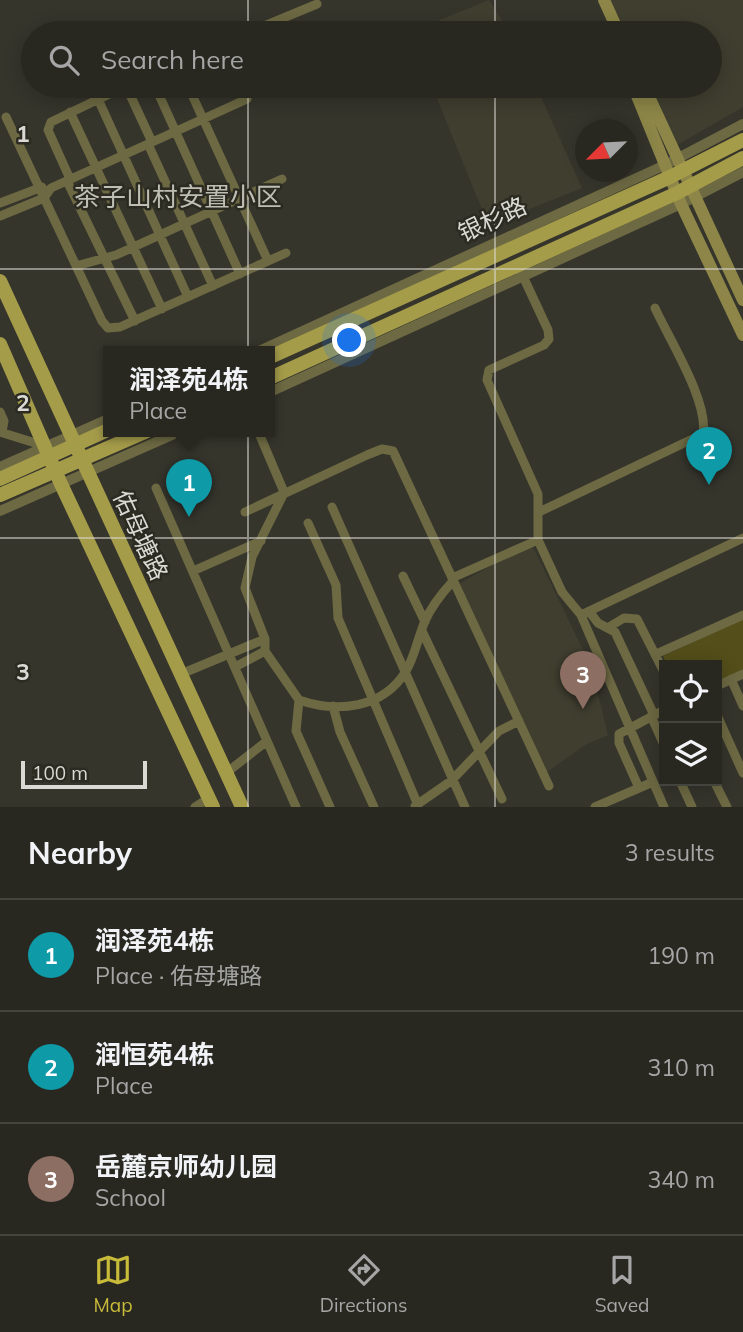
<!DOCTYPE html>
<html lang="en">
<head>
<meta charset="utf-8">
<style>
	:root { --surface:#282821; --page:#30302a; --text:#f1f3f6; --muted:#a5a6a5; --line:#44443f; --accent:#c9bb3a }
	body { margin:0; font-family:Mulish,"Noto Sans SC",sans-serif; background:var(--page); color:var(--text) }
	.controls { position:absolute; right:21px; bottom:21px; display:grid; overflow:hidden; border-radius:0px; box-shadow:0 4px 18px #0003 }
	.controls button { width:63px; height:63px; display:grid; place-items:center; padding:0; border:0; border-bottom:2px solid var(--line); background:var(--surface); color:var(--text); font:35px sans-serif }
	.compass { position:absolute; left:575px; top:119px; width:63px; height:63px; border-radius:50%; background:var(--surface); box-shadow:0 4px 18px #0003; rotate:246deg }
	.scale { position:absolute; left:21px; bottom:18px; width:126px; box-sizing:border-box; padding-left:7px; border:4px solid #dad9d4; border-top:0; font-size:19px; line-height:24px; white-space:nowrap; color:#dad9d4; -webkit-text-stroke:5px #2b2b22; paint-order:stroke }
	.you { position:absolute; left:350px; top:341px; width:24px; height:24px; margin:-18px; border:5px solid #fff; border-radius:50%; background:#1a73e8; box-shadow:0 0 0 10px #1a73e833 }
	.badge { display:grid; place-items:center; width:46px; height:46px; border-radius:50%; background:var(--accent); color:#fff; font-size:23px; font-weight:700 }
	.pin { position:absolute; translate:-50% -58px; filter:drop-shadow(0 2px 4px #0008) }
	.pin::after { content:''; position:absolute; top:37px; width:24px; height:21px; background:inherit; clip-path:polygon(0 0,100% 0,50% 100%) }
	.popup { position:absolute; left:103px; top:346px; width:172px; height:91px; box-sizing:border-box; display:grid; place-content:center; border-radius:0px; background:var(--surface); filter:drop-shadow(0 2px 5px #0005); font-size:23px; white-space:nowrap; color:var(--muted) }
	.popup b { font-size:26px; color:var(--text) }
	.popup::after { content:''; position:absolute; left:50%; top:100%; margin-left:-14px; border:14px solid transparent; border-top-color:var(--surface) }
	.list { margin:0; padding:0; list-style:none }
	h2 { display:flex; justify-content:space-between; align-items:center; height:91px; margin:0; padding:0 28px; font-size:30px }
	h2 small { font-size:23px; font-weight:400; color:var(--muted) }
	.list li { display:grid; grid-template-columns:46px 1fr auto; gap:21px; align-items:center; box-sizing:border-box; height:112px; padding:0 28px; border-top:2px solid var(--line) }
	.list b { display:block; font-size:26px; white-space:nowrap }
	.list p { margin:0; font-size:23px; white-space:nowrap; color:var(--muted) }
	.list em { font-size:23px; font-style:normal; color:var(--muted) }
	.icon { flex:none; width:38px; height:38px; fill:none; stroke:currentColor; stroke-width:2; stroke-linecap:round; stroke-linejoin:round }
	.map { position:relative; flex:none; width:743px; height:807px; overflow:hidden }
	.search { position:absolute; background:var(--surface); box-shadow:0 4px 18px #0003; left:21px; right:21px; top:21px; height:77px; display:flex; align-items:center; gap:18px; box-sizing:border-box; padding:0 24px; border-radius:38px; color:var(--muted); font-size:26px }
	.sheet { height:427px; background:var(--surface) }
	nav { display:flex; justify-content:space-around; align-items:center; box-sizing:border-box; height:98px; border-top:2px solid var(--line); background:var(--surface); font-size:19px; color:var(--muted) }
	nav a { display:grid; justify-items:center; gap:4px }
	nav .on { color:var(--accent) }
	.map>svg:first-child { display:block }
</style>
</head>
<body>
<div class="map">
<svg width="743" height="807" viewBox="0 0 743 807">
	<rect width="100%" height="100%" fill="#36352c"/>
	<!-- built -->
	<path fill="#3f3e2f" d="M489,0L510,33H411L410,32Z
		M610,0H743V107L677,145L650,86H710V33H626Z
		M432,86H536L582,188L505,219L485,217Z
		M531,543L591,666L608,735L585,745L547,772L455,586Z"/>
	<!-- green -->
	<path fill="#544e1a" d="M743,619V671L717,682V665H667L663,656Z"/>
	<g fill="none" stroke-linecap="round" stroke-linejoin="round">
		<!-- minor -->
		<path stroke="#6d6943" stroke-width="9" d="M247,33L317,4
			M126,86L152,142
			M155,86L240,274
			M188,86L268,261
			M98,99L188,297
			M70,112L162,309
			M6,117L102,321L108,328L120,327L286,253
			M148,144L213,286
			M70,179L48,130L51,122L126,86
			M67,181L135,321
			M0,203L42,187
			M0,216L44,198L51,188L247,99
			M76,266L116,255L282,179
			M521,272L548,330L549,339L544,345L489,370L487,380L538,494V540L562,592L581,615L664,807
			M0,412L4,421L2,432
			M258,431L284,492
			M0,432L45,446
			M156,488L296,807
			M283,495L252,557L245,588L265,639V651L299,700C337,713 383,709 406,671C415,656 418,637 425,621C432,605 442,593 453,581
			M332,507L465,807
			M245,512L367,455L382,449L393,451L549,786
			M539,512L703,434C709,402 669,339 655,308
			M308,523L336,585L338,618L418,805
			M193,571L261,541
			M403,576L425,622
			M452,578L538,540
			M589,611L598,623L615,632L654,715
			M581,615L743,538
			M609,627L624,618L637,619L664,672
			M422,631L502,799
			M656,654L743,615
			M235,667L265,651
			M181,674L265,639
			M731,679L743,706
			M717,686L743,674
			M299,700L296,731L330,807
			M333,706L340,732L374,807
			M717,715L743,773
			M651,716L664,745
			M226,773L267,741
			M680,781L692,807
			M714,781L727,807
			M639,788L619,743V734L664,710
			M415,806L451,781L499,731L519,721
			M195,807L209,798
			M595,807L653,782"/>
		<!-- tertiary -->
		<path stroke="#6d6943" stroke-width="10" d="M259,351L665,165L743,124
			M270,392L681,204L743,172
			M0,467L108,419
			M0,511L181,431"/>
		<!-- secondary -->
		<path stroke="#8d8648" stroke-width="12" d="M604,0L619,33
			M633,86L681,204L743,335
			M644,86L743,300"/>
		<!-- primary -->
		<path stroke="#a59c4a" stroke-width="14" d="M0,281L242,807
			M0,344L61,484L213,807
			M270,357L670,177L743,140
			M270,378L677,193L743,158
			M0,479L108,430
			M0,495L147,431"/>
	</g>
	<!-- grid -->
	<path fill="none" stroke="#dad9d4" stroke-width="2" stroke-opacity="0.55" d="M248,0V33M495,0V33M248,86V807M495,86V807M0,269H743M0,538H743"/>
	<g text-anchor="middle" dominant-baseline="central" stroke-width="5" stroke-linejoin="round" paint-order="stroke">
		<!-- street labels -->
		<g font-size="24" fill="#dad9d4" stroke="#2b2b22">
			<text transform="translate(492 219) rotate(-25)">银杉路</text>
			<text transform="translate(141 535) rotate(65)">佑母塘路</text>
		</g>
		<!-- neighbourhood labels -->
		<g font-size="26" fill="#bfbeb4" stroke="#2b2b22">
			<text x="178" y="196">茶子山村安置小区</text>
		</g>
	</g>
	<g font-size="23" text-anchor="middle" font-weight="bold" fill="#dad9d4" stroke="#2b2b22" stroke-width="5" stroke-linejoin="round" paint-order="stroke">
		<text x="23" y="142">1</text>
		<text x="23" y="411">2</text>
		<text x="23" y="680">3</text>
	</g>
</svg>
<div class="controls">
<button><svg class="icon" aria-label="locate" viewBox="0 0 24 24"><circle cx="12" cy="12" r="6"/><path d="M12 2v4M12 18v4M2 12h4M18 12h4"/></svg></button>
<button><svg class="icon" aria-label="layers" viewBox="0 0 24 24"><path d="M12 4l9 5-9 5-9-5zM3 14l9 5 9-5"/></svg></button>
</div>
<svg class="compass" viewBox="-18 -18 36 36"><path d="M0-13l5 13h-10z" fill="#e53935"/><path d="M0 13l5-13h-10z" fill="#a5a6a5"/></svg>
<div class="scale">100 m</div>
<div class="you"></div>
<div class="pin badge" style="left:189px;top:517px;background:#0f9aa8">1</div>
<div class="popup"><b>润泽苑4栋</b>Place</div>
<div class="pin badge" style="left:709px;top:485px;background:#0f9aa8">2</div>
<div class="pin badge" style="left:583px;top:709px;background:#8d6e63">3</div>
<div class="search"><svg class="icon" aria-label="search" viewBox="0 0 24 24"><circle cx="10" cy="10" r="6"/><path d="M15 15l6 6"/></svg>Search here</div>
</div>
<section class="sheet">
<h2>Nearby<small>3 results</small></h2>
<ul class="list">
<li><span class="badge" style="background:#0f9aa8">1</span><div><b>润泽苑4栋</b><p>Place · 佑母塘路</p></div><em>190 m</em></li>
<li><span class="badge" style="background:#0f9aa8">2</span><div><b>润恒苑4栋</b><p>Place</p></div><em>310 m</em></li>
<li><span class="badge" style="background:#8d6e63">3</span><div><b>岳麓京师幼儿园</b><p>School</p></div><em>340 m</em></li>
</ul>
</section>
<nav>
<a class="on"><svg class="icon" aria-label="map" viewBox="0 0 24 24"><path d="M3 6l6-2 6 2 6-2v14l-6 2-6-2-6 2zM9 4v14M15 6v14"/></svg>Map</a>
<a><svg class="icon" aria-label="directions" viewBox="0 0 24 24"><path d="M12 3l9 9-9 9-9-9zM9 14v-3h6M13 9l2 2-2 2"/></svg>Directions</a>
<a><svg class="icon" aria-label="saved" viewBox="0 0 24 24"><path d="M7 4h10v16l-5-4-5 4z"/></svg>Saved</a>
</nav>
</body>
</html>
